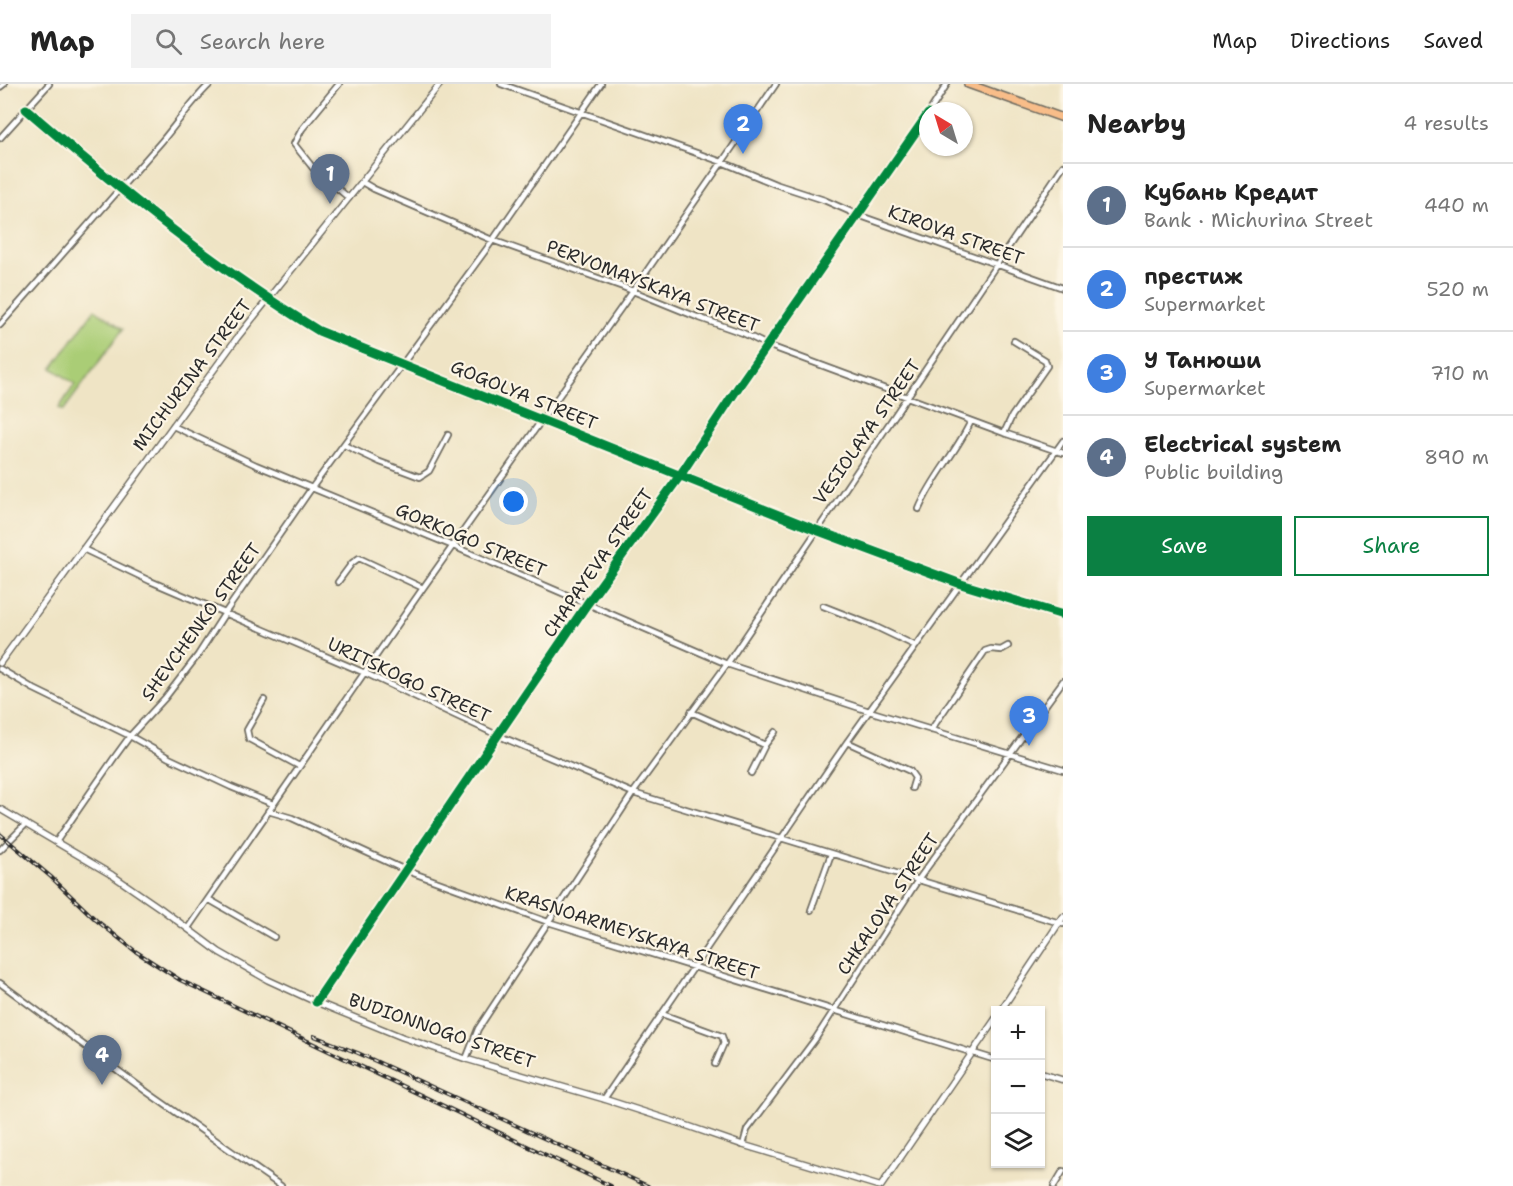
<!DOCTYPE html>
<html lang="en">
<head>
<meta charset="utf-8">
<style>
	:root { --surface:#fff; --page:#f2f2f2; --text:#222; --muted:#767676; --line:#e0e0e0; --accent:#0b8043 }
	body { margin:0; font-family:"Shantell Sans",sans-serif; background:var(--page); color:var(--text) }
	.controls { position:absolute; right:18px; bottom:18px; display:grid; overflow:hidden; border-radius:0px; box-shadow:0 2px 4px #0004 }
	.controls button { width:54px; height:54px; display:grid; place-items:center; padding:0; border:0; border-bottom:2px solid var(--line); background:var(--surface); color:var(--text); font:30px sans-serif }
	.compass { position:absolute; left:919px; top:18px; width:54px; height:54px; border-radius:50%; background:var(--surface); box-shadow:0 2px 4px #0004; rotate:322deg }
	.you { position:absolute; left:514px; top:418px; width:21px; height:21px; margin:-15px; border:4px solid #fff; border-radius:50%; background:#1a73e8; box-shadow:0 0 0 9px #1a73e833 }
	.badge { display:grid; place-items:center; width:39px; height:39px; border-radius:50%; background:var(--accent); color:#fff; font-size:20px; font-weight:700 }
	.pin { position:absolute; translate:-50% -50px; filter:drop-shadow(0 2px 3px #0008) }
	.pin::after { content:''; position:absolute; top:32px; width:21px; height:18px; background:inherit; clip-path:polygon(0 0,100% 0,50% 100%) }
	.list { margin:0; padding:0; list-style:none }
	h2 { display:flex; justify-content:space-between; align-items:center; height:78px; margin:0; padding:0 24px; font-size:26px }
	h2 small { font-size:20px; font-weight:400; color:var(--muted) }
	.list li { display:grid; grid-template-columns:39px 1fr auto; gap:18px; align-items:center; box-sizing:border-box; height:84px; padding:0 24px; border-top:2px solid var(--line) }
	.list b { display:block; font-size:22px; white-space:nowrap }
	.list p { margin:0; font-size:20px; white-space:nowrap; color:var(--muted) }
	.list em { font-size:20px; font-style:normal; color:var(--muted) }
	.actions { display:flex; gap:12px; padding:18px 24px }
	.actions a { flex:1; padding:14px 0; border:2px solid var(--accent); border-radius:0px; text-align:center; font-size:21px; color:var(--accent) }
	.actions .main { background:var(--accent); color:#fff }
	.icon { flex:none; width:33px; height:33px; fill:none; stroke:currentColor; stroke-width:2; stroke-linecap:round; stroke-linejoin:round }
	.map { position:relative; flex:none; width:1063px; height:1102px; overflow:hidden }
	header { display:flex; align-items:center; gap:36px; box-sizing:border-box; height:84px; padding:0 30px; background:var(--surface); border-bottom:2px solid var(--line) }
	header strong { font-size:28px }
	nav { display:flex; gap:33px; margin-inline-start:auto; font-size:21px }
	.search { width:420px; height:54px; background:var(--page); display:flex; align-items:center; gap:15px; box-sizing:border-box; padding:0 21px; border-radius:0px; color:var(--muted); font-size:22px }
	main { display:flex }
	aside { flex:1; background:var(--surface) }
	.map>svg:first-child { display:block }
</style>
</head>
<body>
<header>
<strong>Map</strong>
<div class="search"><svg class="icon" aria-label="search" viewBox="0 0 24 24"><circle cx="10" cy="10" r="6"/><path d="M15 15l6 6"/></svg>Search here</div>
<nav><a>Map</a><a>Directions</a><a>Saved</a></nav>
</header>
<main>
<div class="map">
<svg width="1063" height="1102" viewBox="0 0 1063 1102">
	<rect width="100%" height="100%" fill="#fcf5e5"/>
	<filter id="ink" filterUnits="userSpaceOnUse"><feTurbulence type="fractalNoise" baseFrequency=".0167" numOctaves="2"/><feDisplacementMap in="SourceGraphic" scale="12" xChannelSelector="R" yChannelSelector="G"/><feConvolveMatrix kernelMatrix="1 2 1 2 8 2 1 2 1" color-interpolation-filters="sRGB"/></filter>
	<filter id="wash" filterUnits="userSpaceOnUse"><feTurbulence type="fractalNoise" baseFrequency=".008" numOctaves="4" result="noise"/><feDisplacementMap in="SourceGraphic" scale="24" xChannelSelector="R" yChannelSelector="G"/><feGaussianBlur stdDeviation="1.35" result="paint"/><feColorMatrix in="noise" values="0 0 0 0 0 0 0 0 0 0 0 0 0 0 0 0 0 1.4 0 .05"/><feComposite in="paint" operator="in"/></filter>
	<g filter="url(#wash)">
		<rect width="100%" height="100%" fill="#efe4c5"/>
		<!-- green -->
		<path fill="#aacd76" stroke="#6a7c50" stroke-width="1.5" d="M95,225L123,245L63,327L59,324L75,300L52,284Z"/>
	</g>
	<g filter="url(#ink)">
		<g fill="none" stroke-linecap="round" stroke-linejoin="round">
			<!-- minor casing -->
			<g stroke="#706c61" stroke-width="8">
				<path id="minor" d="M339,0L302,45L294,60L313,84L349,114
					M501,0L722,78L775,100L824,116L858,131L1063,204
					M0,3L4,0
					M26,25C119,105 214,183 319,247L816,446L961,500L1063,531
					M930,27L947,0
					M0,54L49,0
					M362,98L374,105L492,156L623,203L697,233L743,249L767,261L1004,349L1063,369
					M0,241L162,57C178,38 192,17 210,0
					M173,342L256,381L453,462L727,580L869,627L1063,686
					M1004,349L1012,332L1047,282L1045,276L1014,257
					M344,361L380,378L420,393L429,387L448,351
					M919,425C932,393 957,368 971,337
					M83,465L150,497L365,589L497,651L633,709L1063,840
					M338,498L352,479L359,474L423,504
					M823,522L874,542L916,562
					M0,585L34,605L130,652L169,674L231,703L273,720
					M264,616L247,646L249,655L299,682
					M691,628L765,661
					M931,646L985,567L991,565L1001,566L1008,562
					M847,658L910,687L915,694L912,704
					M751,689L765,661L775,648
					M268,727L292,734L405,786L548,838L996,976
					M56,758L114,674L130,652L165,614L198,571L225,529L311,405L488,163L601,0
					M0,766L26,740
					M208,815L274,853
					M811,826L831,770
					M188,844L423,504L633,207L776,0
					M0,899L147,1008L281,1102
					M316,918L587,520L679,393L739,302L928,30
					M662,930L722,952L724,959L715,980
					M466,975L478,945L633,709L727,580L1063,82
					M1040,989L1063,996
					M604,1015L847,658L1063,357
					M743,1061L747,1046L816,954L918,796L1063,597
					M1054,1102L1063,1087"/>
			</g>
			<!-- tertiary casing -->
			<g stroke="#706c61" stroke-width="8">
				<path id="tertiary" d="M0,579L237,254L440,0
					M0,725L112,791L160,824L219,868L268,896L316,918L402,953L466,975L604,1015L688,1042L743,1061L879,1102
					M1001,926L1063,833
					M881,1102L996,934"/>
			</g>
			<!-- primary casing -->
			<g stroke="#706c61" stroke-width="10">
				<path id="primary" d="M968,0L1063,34"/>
			</g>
			<!-- minor -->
			<use href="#minor" stroke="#fff" stroke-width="4.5"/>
			<!-- tertiary -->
			<use href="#tertiary" stroke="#fff" stroke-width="5"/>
			<!-- primary -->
			<use href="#primary" stroke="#f8bd89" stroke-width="7"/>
			<!-- rail casing -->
			<g stroke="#2b2b2b" stroke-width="4">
				<path id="rail" d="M0,750L51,793L96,836L135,867L180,896L611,1102
					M314,952L358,969L648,1102"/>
			</g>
			<!-- rail -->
			<use href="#rail" stroke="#fcf5e5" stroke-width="1.5" stroke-dasharray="4.5" stroke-linecap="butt"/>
			<!-- cycleway casing -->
			<g stroke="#fcf5e5" stroke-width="13">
				<path id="cycleway" d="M26,25C119,105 214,183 319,247L816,446L961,500L1063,531
					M316,918L587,520L679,393L739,302L928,30"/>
			</g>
			<!-- cycleway -->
			<use href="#cycleway" stroke="#00873e" stroke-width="9"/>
		</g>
	</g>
	<g text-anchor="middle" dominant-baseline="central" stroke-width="4.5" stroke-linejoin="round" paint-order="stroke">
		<!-- street labels -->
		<g font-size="18" fill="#2b2b2b" stroke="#fcf5e5">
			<text transform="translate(956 151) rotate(20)">KIROVA STREET</text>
			<text transform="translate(653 202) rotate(21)">PERVOMAYSKAYA STREET</text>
			<text transform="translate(192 291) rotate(-53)">MICHURINA STREET</text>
			<text transform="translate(524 311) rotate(22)">GOGOLYA STREET</text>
			<text transform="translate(867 348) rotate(-55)">VESIOLAYA STREET</text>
			<text transform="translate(471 456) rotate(23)">GORKOGO STREET</text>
			<text transform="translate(598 479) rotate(-55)">CHAPAYEVA STREET</text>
			<text transform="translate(201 538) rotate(-54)">SHEVCHENKO STREET</text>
			<text transform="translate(409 596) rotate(25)">URITSKOGO STREET</text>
			<text transform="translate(888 820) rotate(-56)">CHKALOVA STREET</text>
			<text transform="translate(632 849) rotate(18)">KRASNOARMEYSKAYA STREET</text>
			<text transform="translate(442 947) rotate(19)">BUDIONNOGO STREET</text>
		</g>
	</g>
</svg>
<div class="controls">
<button>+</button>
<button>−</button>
<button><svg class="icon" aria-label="layers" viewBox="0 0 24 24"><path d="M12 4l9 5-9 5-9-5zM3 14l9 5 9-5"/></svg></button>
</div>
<svg class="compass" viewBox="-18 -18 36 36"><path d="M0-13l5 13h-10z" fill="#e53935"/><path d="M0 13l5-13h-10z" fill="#767676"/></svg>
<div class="you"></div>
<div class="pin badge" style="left:330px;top:120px;background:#5c6f8a">1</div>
<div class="pin badge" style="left:743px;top:70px;background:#3f7fe0">2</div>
<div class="pin badge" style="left:1029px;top:662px;background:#3f7fe0">3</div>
<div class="pin badge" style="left:102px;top:1001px;background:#5c6f8a">4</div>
</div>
<aside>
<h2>Nearby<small>4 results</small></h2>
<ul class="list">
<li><span class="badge" style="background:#5c6f8a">1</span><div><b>Кубань Кредит</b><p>Bank · Michurina Street</p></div><em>440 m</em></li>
<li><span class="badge" style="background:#3f7fe0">2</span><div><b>престиж</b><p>Supermarket</p></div><em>520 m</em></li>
<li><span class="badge" style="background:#3f7fe0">3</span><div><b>У Танюши</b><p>Supermarket</p></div><em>710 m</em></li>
<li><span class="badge" style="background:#5c6f8a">4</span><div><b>Electrical system</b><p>Public building</p></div><em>890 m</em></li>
</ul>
<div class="actions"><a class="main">Save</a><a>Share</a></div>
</aside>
</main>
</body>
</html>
